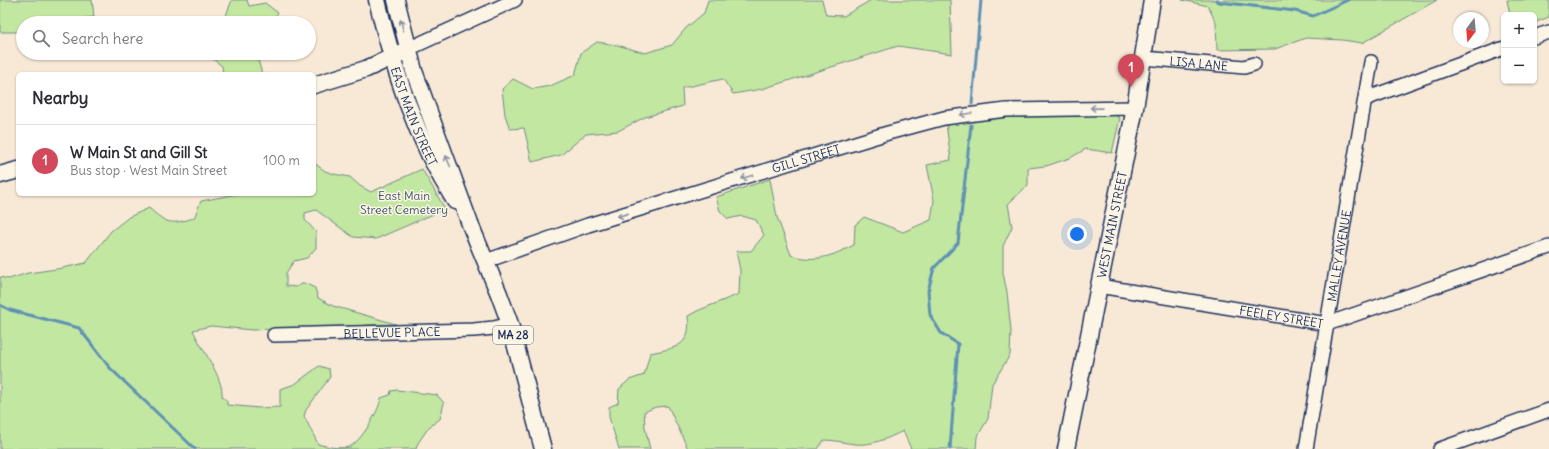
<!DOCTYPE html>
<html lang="en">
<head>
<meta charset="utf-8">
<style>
	:root { --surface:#fff; --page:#f7f7f7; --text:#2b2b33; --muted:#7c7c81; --line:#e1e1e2; --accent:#d1495b }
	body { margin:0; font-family:Delius,sans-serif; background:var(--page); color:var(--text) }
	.controls { position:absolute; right:12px; top:12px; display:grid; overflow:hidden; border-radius:6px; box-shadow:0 1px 3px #0004 }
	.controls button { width:36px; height:36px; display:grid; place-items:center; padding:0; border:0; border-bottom:1px solid var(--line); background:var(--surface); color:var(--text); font:20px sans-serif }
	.compass { position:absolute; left:1453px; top:12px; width:36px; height:36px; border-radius:50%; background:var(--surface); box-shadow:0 1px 3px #0004; rotate:196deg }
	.you { position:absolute; left:1077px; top:234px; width:14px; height:14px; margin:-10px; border:3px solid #fff; border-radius:50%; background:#1a73e8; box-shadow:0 0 0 6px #1a73e833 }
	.badge { display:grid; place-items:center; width:26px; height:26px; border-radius:50%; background:var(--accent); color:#fff; font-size:13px; font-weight:700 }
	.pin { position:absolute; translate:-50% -33px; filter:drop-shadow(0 1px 2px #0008) }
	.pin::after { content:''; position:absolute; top:21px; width:14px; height:12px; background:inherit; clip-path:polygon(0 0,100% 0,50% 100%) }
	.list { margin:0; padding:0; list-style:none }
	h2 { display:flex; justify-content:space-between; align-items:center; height:52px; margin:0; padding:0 16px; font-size:17px }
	h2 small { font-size:13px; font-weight:400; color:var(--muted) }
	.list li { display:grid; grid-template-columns:26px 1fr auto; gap:12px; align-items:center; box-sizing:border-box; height:72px; padding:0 16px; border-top:1px solid var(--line) }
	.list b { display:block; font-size:15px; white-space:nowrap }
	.list p { margin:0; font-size:13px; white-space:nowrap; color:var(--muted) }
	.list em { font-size:13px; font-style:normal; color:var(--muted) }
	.icon { flex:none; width:22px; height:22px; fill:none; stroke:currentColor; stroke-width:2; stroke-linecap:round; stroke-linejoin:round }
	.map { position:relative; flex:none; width:1549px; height:449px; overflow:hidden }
	.search { position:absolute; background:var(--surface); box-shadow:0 1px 3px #0004; left:16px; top:16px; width:300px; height:44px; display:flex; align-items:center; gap:10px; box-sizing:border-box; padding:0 14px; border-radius:22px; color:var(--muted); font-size:15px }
	.panel { position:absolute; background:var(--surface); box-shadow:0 1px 3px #0004; left:16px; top:72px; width:300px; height:124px; border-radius:6px }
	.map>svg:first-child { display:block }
</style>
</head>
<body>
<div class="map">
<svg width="1549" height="449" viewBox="0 0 1549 449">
	<rect width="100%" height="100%" fill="#f8e9d6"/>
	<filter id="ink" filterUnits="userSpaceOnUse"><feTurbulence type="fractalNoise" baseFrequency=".025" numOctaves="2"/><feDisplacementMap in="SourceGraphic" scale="8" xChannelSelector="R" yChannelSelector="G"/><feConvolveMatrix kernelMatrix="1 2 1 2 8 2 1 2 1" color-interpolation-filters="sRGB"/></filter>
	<g filter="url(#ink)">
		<!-- green -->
		<path fill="#c2e7a1" stroke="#6e8b80" d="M0,0H92L94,17L45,23H23L22,32H0Z
			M232,0H247L249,6L265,3L278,13L272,20L262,23H223Z
			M708,0H822L826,15L844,16L871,0H950L952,54L898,46L762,89L733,94L723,79L682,88L683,106L645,117L618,131L586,134L561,155L532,162L524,128L510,129L505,115L502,89L513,79L533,89L550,86L575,75L581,53L597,42L617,45L645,53L672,45L686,28L704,13Z
			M1182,0H1437L1362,43L1342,40L1306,38L1275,49L1217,50L1216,23L1208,6Z
			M1507,0H1549V17L1534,23V15H1510Z
			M210,53H256L262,74H223L222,66L213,59Z
			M1115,115L1120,118L1112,153L1086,149L1070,158L1046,166L1028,168V185L1008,204L1012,227L1003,246V273L1007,292L1011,331L1010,355L992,384L988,419L977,437L976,449H911L903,431C889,438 871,446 855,444C845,443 835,440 824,440L818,449H688L668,406L656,407L644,412L645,428L650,449H619L609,417V407L618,403L619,389L629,380L644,375L650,353C675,348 692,347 688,316L697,311L739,294L740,270L736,251H751L764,235L756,220L742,216L728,219L720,211L716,197L770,179L777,217L791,255C816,263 832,256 854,245L855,225L864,217L903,232L931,220L934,200L927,165L951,160L946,124L1011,116Z
			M314,163L325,171L334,174L350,177L360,186L371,192L422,169L445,209L376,239L353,237L316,210L305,213V220L316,232V248L307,258L294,261L286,273V286L296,287L304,283L315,288L318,298L333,306L396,324L252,330L211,326L193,330C200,347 224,378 222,396L227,401V405L259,408L280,407V389L295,384L319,366L329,369L330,377L306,410L304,416L318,444C328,447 338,449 349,447C361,442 379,411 381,398L390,395L391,391L397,390L437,395L444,403L440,419L429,427L418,443L416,449H0V277L9,279L28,273L57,269L86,263L111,231L129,217L149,208C167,224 170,225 194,218L201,201L237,194H314Z"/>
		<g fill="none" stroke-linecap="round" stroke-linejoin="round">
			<!-- stream -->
			<path stroke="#5f91b4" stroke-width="3" d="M1216,0L1219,2L1295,11L1313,16L1348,0
				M972,104L981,0
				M0,305L10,310L79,328L110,368L195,449
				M950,449L958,344L941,333L930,315L928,291L934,268L958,243L971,125"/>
			<!-- minor casing -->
			<g stroke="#1b2f5e" stroke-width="16">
				<g id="minor">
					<path d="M1534,37L1549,32"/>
					<path d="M408,49L515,0"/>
					<path id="s1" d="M1144,58L1244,67L1254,64"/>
					<path d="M1365,99L1504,48"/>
					<path id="s2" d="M486,261L588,225L888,133L944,118L1006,110L1135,108"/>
					<path id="s3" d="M1099,286L1327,324L1549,247"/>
					<path id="s4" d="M274,335L474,330L494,328L510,324"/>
					<path id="s5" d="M1306,449L1371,62"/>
					<path d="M1440,449L1549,410"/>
				</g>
			</g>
			<!-- major casing -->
			<g stroke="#1b2f5e" stroke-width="19">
				<g id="major">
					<path id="s6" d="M377,0C394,71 416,139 455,201"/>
					<path d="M396,0L414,71L470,224L499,294L510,324L543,449"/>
					<path d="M314,85L366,69L401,53"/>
					<path d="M0,175L18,170"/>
					<path id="s7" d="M1066,449L1135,108L1152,0"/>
				</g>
			</g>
			<!-- minor -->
			<use href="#minor" stroke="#fcf5e5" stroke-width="13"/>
			<!-- major -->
			<use href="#major" stroke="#fcf5e5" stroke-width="16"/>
		</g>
		<!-- one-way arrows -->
		<defs><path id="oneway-shaft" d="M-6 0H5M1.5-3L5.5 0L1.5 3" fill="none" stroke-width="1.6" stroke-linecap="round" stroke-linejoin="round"/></defs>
		<g stroke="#8c92a2">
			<use href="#oneway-shaft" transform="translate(402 25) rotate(-103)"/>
			<use href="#oneway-shaft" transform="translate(1096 108) rotate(-179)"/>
			<use href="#oneway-shaft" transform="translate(966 114) rotate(171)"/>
			<use href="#oneway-shaft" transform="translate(448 161) rotate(-113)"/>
			<use href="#oneway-shaft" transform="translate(747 177) rotate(162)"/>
			<use href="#oneway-shaft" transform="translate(623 215) rotate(164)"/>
		</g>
	</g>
	<g text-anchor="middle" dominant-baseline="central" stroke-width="3" stroke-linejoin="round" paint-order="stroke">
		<!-- shield labels -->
		<rect fill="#fcf5e5" stroke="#5e6a86" stroke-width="1" x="493" y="326" width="40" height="18" rx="3"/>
		<g font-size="11" font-weight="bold" fill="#1b2f5e">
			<text x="513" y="335">MA 28</text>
		</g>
		<!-- street labels -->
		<g font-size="12" fill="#1b2f5e" stroke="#fcf5e5">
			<text stroke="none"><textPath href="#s1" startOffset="55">LISA LANE</textPath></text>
			<text stroke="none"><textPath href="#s6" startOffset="122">EAST MAIN STREET</textPath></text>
			<text stroke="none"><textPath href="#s2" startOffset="336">GILL STREET</textPath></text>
			<text stroke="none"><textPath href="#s7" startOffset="229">WEST MAIN STREET</textPath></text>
			<text stroke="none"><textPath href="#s5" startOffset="196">MALLEY AVENUE</textPath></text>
			<text stroke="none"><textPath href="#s3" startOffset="185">FEELEY STREET</textPath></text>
			<text stroke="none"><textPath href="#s4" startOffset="118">BELLEVUE PLACE</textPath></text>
		</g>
		<!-- park labels -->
		<g font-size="12" fill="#3c546b" stroke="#fcf5e5">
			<text x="404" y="195">East Main<tspan x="404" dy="14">Street Cemetery</tspan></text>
		</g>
	</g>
</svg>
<div class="controls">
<button>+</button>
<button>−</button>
</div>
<svg class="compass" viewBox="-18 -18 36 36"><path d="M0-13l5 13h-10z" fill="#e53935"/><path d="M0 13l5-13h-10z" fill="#7c7c81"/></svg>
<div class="you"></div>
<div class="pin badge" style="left:1131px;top:87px">1</div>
<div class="search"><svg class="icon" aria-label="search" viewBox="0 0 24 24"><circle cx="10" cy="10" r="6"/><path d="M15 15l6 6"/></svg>Search here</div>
<section class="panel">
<h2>Nearby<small></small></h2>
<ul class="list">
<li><span class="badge">1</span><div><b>W Main St and Gill St</b><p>Bus stop · West Main Street</p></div><em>100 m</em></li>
</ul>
</section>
</div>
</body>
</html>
